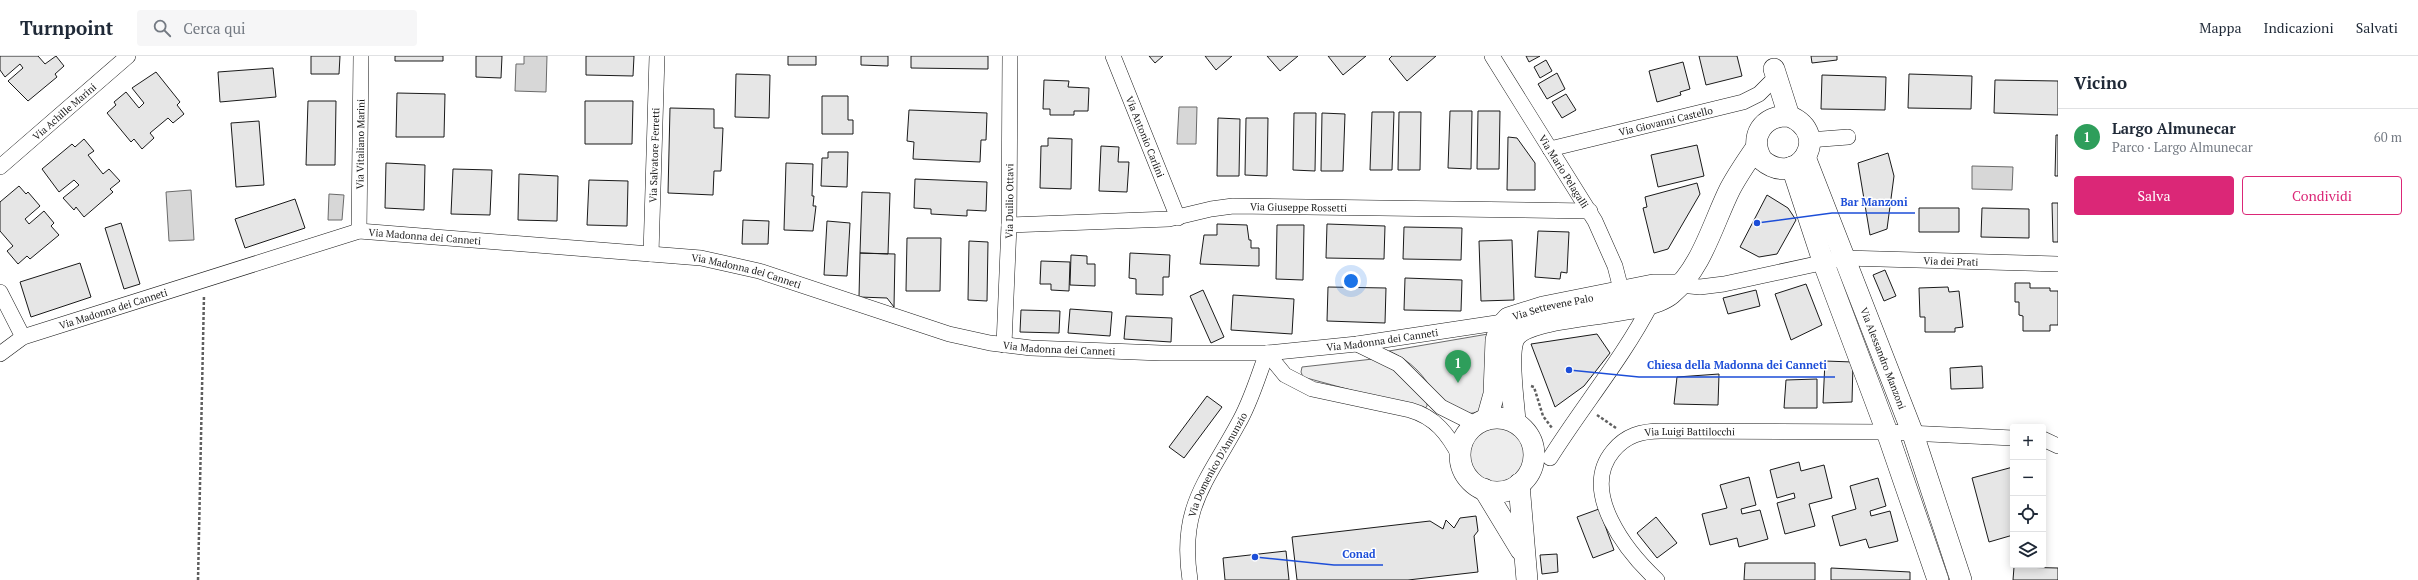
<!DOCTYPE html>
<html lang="it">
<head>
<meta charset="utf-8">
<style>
	:root { --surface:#fff; --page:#f6f6f7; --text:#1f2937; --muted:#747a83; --line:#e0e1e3; --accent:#db2777 }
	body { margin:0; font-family:"PT Serif",serif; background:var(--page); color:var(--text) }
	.controls { position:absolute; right:12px; bottom:12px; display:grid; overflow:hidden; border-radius:4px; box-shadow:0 2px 10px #0003 }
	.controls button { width:36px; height:36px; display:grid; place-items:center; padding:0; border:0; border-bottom:1px solid var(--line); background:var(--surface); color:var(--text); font:20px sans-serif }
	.you { position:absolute; left:1351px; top:225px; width:14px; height:14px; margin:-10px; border:3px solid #fff; border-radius:50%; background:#1a73e8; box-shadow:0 0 0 6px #1a73e833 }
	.badge { display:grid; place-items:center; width:26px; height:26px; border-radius:50%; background:var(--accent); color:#fff; font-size:13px; font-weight:700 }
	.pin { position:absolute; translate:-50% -33px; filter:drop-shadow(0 1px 2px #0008) }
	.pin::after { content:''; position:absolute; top:21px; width:14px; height:12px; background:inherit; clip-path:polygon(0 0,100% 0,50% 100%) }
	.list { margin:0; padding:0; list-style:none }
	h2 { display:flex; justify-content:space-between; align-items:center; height:52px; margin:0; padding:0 16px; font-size:17px }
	h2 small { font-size:13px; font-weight:400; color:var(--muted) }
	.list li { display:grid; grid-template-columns:26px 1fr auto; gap:12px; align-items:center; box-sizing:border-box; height:56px; padding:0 16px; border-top:1px solid var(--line) }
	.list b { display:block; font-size:15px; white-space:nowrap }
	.list p { margin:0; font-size:13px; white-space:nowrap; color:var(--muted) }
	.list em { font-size:13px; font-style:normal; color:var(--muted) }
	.actions { display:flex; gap:8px; padding:12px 16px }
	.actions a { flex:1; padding:9px 0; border:1px solid var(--accent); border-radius:4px; text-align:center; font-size:14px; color:var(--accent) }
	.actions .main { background:var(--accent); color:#fff }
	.icon { flex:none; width:22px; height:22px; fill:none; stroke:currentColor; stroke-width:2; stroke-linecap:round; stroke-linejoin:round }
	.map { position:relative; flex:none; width:2058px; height:524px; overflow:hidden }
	header { display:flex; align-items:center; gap:24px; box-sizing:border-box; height:56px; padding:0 20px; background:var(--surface); border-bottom:1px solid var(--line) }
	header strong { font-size:19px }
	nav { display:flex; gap:22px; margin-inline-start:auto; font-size:14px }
	.search { width:280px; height:36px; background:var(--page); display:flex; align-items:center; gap:10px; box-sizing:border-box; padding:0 14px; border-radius:4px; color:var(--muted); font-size:15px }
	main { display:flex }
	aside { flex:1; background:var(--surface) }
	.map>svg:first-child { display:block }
</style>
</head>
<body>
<header>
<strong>Turnpoint</strong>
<div class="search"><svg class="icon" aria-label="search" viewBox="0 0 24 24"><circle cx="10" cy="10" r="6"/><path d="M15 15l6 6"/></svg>Cerca qui</div>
<nav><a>Mappa</a><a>Indicazioni</a><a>Salvati</a></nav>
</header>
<main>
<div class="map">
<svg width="2058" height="524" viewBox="0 0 2058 524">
	<rect width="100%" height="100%" fill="#fff"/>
	<!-- green -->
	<path fill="#ededed" stroke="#6a6a6a" d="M1488,278C1487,298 1490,320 1487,340C1483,364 1460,360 1445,347C1434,338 1427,324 1417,314C1409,306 1400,300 1389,295Z
		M1373,303L1388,308L1427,345V350L1424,354L1303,321L1301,316L1302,311Z
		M1470 399a28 28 0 1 1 56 0a28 28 0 1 1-56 0Z"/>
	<!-- water -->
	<path fill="#d7d7d7" stroke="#6a6a6a" d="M524,0H547L546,36L515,35L516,8H524Z
		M1179,51H1197L1196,88H1177Z
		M1972,110L2013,111L2012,134L1972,133Z
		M191,134L194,184L169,185L166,136Z
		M329,138L344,139L342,164H328Z"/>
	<!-- building -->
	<path fill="#e6e6e6" stroke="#1a1a1a" d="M0,0H38L45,8L56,0L64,10L55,18L57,21L28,45L8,25L23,12L20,8L5,21L0,14Z
		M311,0H340L339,18H311Z
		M395,0H443V5H395Z
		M476,0H502L501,22L476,21Z
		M586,0H634L633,20L586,19Z
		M788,0H816V9H788Z
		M861,0H888V10L861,9Z
		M911,0H988V13L911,12Z
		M1149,0H1163L1155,7Z
		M1205,0H1232L1216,14Z
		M1267,0H1298L1280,15Z
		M1328,0H1366L1343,19Z
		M1392,0H1436L1407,25L1389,3Z
		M1526,0H1540L1529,6Z
		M1699,0H1737L1742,20L1706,29Z
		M1811,0H1837V4L1812,7Z
		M1546,4L1552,15L1540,22L1534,11Z
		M1683,6L1690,33L1680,36L1681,39L1657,46L1649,15Z
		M273,12L276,41L220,46L218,16Z
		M156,16L180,46L177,49L184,58L173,67L168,62L150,77L154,82L142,93L134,83L131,86L107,57L116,49L114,46L126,36L139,52L144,47L132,32Z
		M1557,17L1565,33L1547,43L1538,28Z
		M736,18L770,19L769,62L735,61Z
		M1909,18L1972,20L1971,53L1908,52Z
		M1822,19L1886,21L1885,54L1821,53Z
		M1044,24L1069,25L1068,31L1089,32L1088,55H1074V59H1050V53H1043Z
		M1995,24L2058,25V59L1994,57Z
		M397,37L445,38L444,81H396Z
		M1566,38L1576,54L1562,62L1552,46Z
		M822,40H848V64H853V78H822Z
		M308,45H336L335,109H306Z
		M585,45H633L632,88H585Z
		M670,52L714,53V72H723L721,115H714L713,139L668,137Z
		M909,54L987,57L986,84H981L980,106L913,103L914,86L907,85Z
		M1450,55H1472L1471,113L1448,112Z
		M1478,55H1500L1499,113H1477Z
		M1372,56H1394L1392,114H1370Z
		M1399,56H1421L1420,114H1398Z
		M1294,57H1316L1315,115L1293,114Z
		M1322,57L1345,58L1343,115H1321Z
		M1218,62L1240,63L1239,120H1217Z
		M1246,62H1268L1267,120L1245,119Z
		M259,65L264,129L236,131L231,67Z
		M2056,79H2058V120H2055Z
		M1508,81L1517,82L1535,107V134H1507Z
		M1048,82L1072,83L1071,133L1040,132L1041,90H1048Z
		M84,83L94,95L88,99L103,118L109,113L120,125L110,133L113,136L84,161L76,151L74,154L63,142L79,129L74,124L59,136L42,113L72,88L75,91Z
		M1697,89L1704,120L1658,131L1651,99Z
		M1101,90L1119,91L1118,106H1129L1127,136L1099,135Z
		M828,96H848L847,131L821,130L822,102H828Z
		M1888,97L1894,120L1887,173L1870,179L1858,107Z
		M386,107L425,109L424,154L385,152Z
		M786,107L813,108L812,140H814L813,150H816L813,175L784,174Z
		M453,113L492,114L490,159L451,158Z
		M519,118L558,120L557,165L518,164Z
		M915,123L987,126L986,155L967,154V160L931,158V153L914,152Z
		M589,124L628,125L627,170L587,169Z
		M1697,127L1700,138L1668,193L1654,197L1643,152L1647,151L1645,141Z
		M19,130L26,138L28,136L40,150L25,163L29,168L44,155L54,167L51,170L59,179L30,203L27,200L18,208L7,195L13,190L0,175V146Z
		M862,136L890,137L888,198L860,197Z
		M1767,139L1788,152L1796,164L1777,198L1759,201L1740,191Z
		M295,143L305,172L245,192L235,163Z
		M2052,147H2058V186H2053Z
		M1919,152H1959V176H1919Z
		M1982,152L2029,153V182L1981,181Z
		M743,164L769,165L768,188H742Z
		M827,165L850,167L847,220L824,219Z
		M121,167L140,228L124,233L105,172Z
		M1217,168L1247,169L1249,184H1251V192H1259V210L1200,208L1204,179H1217Z
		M1327,168L1385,170L1384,203L1326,202Z
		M1277,169H1304L1303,224L1276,223Z
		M1404,171L1462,172L1461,204L1403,203Z
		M1538,175L1569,176L1567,217L1561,216L1560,223L1535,221Z
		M907,182H941L940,235H906Z
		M1512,184L1514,244L1481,245L1479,185Z
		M969,185L988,186L987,245L968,244Z
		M860,197L895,198L894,251L887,242L859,241Z
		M1130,197L1170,199L1169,221H1163V239L1136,238V223L1129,222Z
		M1071,199L1087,200V208H1095V230L1070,229Z
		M1041,205L1070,206L1069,235L1051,234V228H1040Z
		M80,207L91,241L31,261L20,226Z
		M1885,214L1896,240L1884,245L1873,219Z
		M1405,222L1462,224L1461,255L1404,254Z
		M2015,227H2030V232H2050V235H2058V269H2050V275H2023V260L2019,259V246H2015Z
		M1806,228L1822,269L1791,284L1775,238Z
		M1328,231L1386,232L1385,267L1327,265Z
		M1948,231L1949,236L1959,235L1963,271L1955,272V276H1925V261H1920L1919,232Z
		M1203,234L1224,281L1211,287L1190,240Z
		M1756,234L1760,250L1728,258L1723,242Z
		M1233,239L1294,243L1292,278L1231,274Z
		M1070,253L1112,256L1110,280L1068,277Z
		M1021,254L1060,255L1059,277L1020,276Z
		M1126,260L1172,262L1171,286L1124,283Z
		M1597,278L1610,297L1584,330L1555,351L1531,288Z
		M1825,305L1853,306L1852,346L1823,347Z
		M1982,310L1983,332L1951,333L1950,312Z
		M1719,318L1718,349L1674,348L1677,321Z
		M1817,323V352H1784L1786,324Z
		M1207,340L1222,351L1184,402L1169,391Z
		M1799,406L1801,415L1824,409L1832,442L1809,448L1815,470L1785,478L1777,447L1795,442L1794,437L1777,442L1770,414Z
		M2013,411V479L1989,486L1972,422Z
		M1749,421L1756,449L1741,453L1742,458L1760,454L1768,483L1739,491L1737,482L1710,489L1702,458L1727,452L1720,429Z
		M1878,422L1886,450L1870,455L1871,460L1890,455L1898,485L1869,492L1866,483L1840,490L1832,460L1856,453L1850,430Z
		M1599,453L1614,494L1593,502L1577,461Z
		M1476,460L1478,475L1474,480L1478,516L1408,524H1297L1292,481L1430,465L1443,473L1446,464L1454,472L1460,462Z
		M1656,461L1677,487L1657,502L1637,477Z
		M1286,495L1289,524H1225L1223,502Z
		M1557,498L1558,516L1542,518L1540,499Z
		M1745,507H1815V524H1744Z
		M2014,511L2058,512V524H2013Z
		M1831,512L1910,516V524H1831Z"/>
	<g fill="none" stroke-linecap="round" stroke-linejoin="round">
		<!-- street casing -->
		<g stroke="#1a1a1a" stroke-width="16">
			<g id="street">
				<path id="s1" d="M1113,0L1178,162"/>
				<path id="s2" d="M1492,0L1595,165L1615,210L1622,237"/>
				<path d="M1809,84L1848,81"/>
				<path id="s3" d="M1550,93L1743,46L1759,38L1773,24"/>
				<path id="s4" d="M0,111L128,0"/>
				<path id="s5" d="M1009,169L1169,163L1211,153L1233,150L1590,155"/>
				<path id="s6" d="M359,175L361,0"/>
				<path id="s7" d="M651,198L657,0"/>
				<path id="s8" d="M1680,229L1700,231L1724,228L1844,202L2058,208"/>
				<path d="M0,236L23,281"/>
				<path d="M1357,288L1398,308L1441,351L1475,368"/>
				<path id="s9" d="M1004,289L1009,169L1010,0"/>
				<path d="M1267,297L1285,319L1312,333L1410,354C1435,361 1448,378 1460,401"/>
				<path id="s10" d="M0,298L23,281L359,175L701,202L759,215L949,278L990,287L1031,292L1161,297H1267L1357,288L1503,266"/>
				<path d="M2043,383L2058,390"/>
				<path d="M1550,402C1582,351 1623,302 1651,248"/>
				<path id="s11" d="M1190,524C1179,452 1206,427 1238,368C1251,346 1258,320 1267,297"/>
				<path id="s12" d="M1657,524C1627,496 1579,436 1613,395C1626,379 1642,375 1661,375L1887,376L2013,382"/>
			</g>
		</g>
		<!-- secondary casing -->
		<g stroke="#1a1a1a" stroke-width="22">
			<g id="secondary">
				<path d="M1774,13L1789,60C1833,78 1798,134 1762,104C1748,81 1763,59 1789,60"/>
				<path id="s13" d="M1805,101L1913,378L1961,524"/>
				<path d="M1792,111L1824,208L1887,376L1938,524"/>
				<circle cx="1497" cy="399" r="37"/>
				<path id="s14" d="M1487,363L1494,338L1496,284L1500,271L1508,262L1543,251L1653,229H1680"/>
				<path d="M1515,366C1514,346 1507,303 1513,285C1522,255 1641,263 1671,238C1702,212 1713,167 1730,133C1738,118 1747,105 1756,92"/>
				<path d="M1519,428L1527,524"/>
				<path d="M1484,433L1521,494"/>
			</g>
		</g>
		<!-- path -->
		<path stroke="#5f5f5f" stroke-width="2.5" stroke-dasharray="3 2" stroke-linecap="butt" d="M1531,330L1534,331L1543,360L1552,372
			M1597,359L1616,372
			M198,524L204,239"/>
		<!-- street -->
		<use href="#street" stroke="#fff" stroke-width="15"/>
		<!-- secondary -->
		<use href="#secondary" stroke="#fff" stroke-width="21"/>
	</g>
	<g text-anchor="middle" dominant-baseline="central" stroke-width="3" stroke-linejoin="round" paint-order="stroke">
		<!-- street labels -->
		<g font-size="10" fill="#1a1a1a" stroke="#fff">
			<text stroke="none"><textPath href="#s4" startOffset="85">Via Achille Marini</textPath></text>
			<text stroke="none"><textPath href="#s3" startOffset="119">Via Giovanni Castello</textPath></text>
			<text stroke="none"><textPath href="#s1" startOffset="87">Via Antonio Carlini</textPath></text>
			<text stroke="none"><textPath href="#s6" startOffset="87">Via Vitaliano Marini</textPath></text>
			<text stroke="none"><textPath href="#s7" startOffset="99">Via Salvatore Ferretti</textPath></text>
			<text stroke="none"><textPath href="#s2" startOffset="136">Via Mario Pelagalli</textPath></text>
			<text stroke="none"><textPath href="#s9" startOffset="144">Via Duilio Ottavi</textPath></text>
			<text stroke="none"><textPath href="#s5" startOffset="291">Via Giuseppe Rossetti</textPath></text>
			<text stroke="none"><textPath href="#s10" startOffset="447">Via Madonna dei Canneti</textPath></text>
			<text stroke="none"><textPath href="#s8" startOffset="274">Via dei Prati</textPath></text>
			<text stroke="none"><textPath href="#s10" startOffset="771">Via Madonna dei Canneti</textPath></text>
			<text stroke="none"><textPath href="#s14" startOffset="152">Via Settevene Palo</textPath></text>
			<text stroke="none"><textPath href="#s10" startOffset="123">Via Madonna dei Canneti</textPath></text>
			<text stroke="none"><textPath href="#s10" startOffset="1419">Via Madonna dei Canneti</textPath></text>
			<text stroke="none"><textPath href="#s10" startOffset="1095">Via Madonna dei Canneti</textPath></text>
			<text stroke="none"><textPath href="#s13" startOffset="216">Via Alessandro Manzoni</textPath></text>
			<text stroke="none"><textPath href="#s12" startOffset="232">Via Luigi Battilocchi</textPath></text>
			<text stroke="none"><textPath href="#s11" startOffset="122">Via Domenico D'Annunzio</textPath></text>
		</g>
	</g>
	<!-- callouts -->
	<path fill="none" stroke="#1d4ed8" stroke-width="1.5" d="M1757 167L1832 157H1915M1569 314L1639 321H1835M1255 501L1334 509H1383"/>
	<g fill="#1d4ed8" stroke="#fff" stroke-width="1.5">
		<circle cx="1757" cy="167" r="4"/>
		<circle cx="1569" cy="314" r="4"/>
		<circle cx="1255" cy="501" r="4"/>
	</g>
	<g font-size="11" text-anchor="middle" font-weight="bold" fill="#1d4ed8" stroke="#fff" stroke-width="3" stroke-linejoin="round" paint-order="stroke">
		<text x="1874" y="150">Bar Manzoni</text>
		<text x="1737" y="313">Chiesa della Madonna dei Canneti</text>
		<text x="1359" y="502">Conad</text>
	</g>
</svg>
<div class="controls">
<button>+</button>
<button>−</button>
<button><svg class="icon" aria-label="locate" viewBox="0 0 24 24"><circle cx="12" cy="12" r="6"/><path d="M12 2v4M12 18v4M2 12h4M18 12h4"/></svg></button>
<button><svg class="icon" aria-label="layers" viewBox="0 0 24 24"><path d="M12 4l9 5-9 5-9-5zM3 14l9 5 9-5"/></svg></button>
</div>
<div class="you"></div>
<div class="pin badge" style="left:1458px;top:327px;background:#2e9e5b">1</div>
</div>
<aside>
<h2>Vicino<small></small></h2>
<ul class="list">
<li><span class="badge" style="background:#2e9e5b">1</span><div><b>Largo Almunecar</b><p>Parco · Largo Almunecar</p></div><em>60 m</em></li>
</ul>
<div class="actions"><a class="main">Salva</a><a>Condividi</a></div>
</aside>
</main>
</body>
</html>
